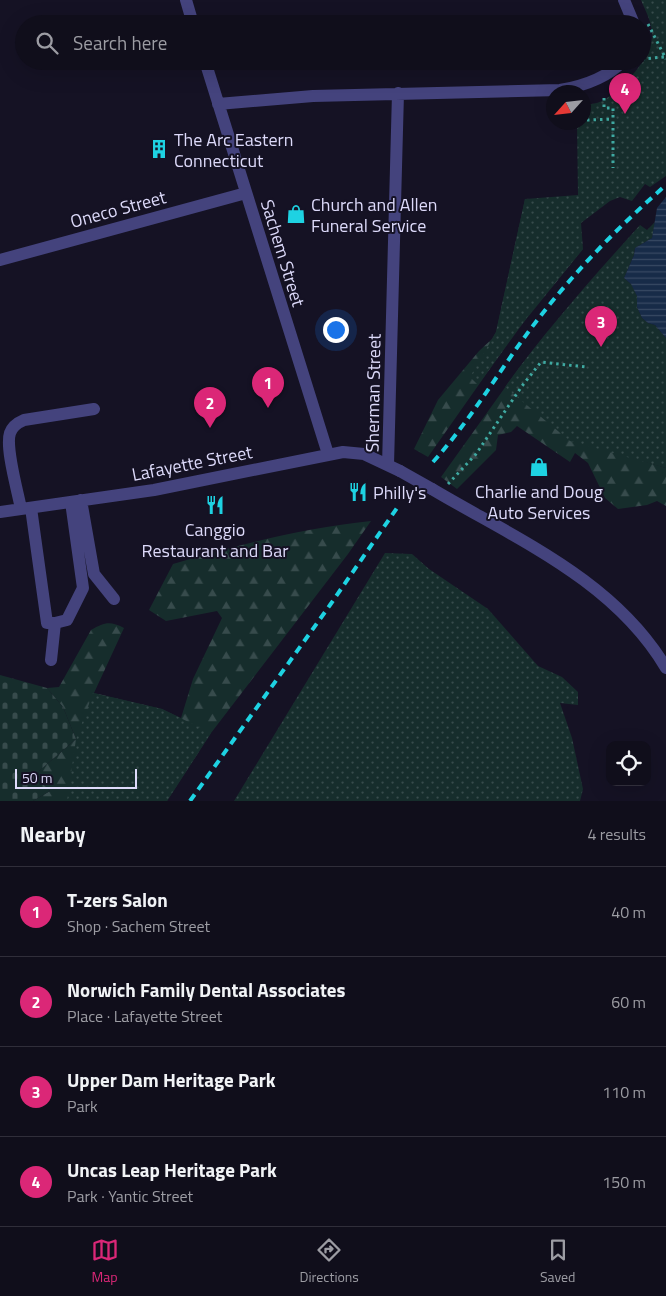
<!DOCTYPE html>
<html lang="en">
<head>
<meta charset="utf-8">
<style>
	:root { --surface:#100e1b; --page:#1e1c28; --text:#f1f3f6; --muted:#9c9ca3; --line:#302e3a; --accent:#db2777 }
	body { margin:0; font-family:"Titillium Web",sans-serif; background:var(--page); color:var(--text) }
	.controls { position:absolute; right:15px; bottom:15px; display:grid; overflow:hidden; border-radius:10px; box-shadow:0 5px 20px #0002 }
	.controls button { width:45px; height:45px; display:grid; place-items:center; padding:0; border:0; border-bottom:1px solid var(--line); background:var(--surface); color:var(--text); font:25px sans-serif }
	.compass { position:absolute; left:546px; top:85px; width:45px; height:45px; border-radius:50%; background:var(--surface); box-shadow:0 5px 20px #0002; rotate:243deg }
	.scale { position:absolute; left:15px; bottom:12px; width:122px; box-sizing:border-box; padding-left:5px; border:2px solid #dddafa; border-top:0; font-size:14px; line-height:18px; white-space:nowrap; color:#dddafa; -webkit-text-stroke:4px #151224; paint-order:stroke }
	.you { position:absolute; left:335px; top:329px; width:18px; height:18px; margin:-12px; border:4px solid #fff; border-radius:50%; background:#1a73e8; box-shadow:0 0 0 8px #1a73e833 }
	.badge { display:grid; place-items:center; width:32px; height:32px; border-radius:50%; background:var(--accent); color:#fff; font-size:16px; font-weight:700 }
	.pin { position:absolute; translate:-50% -41px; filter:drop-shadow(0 1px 2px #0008) }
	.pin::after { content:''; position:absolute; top:26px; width:18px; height:15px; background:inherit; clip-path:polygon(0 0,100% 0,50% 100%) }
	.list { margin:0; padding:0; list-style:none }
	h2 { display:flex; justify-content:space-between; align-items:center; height:65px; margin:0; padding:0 20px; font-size:21px }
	h2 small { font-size:16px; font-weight:400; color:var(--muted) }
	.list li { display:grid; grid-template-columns:32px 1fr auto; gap:15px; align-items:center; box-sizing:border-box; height:90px; padding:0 20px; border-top:1px solid var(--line) }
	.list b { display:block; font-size:19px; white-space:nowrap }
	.list p { margin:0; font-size:16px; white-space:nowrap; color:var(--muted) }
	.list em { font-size:16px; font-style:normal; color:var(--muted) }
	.icon { flex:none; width:28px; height:28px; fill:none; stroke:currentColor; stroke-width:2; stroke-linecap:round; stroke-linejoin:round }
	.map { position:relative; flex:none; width:666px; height:801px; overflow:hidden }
	.search { position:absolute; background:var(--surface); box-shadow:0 5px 20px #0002; left:15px; right:15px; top:15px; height:55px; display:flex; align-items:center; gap:12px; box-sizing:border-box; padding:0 18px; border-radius:28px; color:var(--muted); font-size:19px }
	.sheet { height:425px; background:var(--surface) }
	nav { display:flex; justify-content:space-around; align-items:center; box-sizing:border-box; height:70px; border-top:1px solid var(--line); background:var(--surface); font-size:14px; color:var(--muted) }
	nav a { display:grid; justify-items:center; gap:2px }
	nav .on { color:var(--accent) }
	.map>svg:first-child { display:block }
</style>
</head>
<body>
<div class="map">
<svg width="666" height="801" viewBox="0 0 666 801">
	<defs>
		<pattern id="forest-firs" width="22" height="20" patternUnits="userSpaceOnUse" patternTransform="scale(1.25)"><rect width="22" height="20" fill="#162d2c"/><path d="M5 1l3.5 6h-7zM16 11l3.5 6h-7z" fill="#374b4c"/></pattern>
		<pattern id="cemetery-stones" width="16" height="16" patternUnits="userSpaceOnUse" patternTransform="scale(1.25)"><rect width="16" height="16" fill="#162d2c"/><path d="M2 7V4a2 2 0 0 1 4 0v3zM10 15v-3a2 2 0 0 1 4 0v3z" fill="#374b4c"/></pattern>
		<pattern id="park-dots" width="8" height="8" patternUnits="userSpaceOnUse" patternTransform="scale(1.25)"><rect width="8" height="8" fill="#162d2c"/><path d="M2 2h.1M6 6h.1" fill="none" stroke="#374b4c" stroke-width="1.8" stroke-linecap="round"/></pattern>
		<pattern id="water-rules" width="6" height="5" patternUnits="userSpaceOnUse" patternTransform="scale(1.25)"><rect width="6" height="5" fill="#172b48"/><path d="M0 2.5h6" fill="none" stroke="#384963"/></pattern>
	</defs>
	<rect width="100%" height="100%" fill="#151224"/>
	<!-- forest -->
	<path fill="url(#forest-firs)" d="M525,199L583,249L515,333L428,457L414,449L438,400L479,351L492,339L496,332Z
		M548,331L633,458L666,468V506L657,501L647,505L618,509L605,498L588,463L575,453L570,462L517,426L511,432L498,435L496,450L457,489L441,477L514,375Z
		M371,521L348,554L211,733L167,801H33L50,791L37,778L39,771L76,739L63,707L47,688L59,687L91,630C105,622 110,621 124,628L94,693L162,709L181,718L193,679L222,618L217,611L166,621L149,610L173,564C238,545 303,528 371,521Z"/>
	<!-- cemetery -->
	<path fill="url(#cemetery-stones)" d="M0,675L47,688L63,707L76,739L39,771L37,778L50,791L33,801H0Z"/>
	<!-- park -->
	<path fill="url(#park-dots)" d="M641,0H666V176L650,187L645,184L632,201L620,197L610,201L581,223L583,249L531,312L478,385L470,377L496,332L525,199L578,195L577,123L584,122V105C590,104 596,104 602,101C621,91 651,59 652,37C653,24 646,12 641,0Z
		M655,222L652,238L635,248L634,255L624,278L632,285L637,296V307L642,318L648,323L655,325L666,338V468L570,441L505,387C546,330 593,277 640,225L647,230Z
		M385,553L412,554L429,569L488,609L538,666L562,677L578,692V705L560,703L572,738L583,789L580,801H234Z
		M93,693L162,709L211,733L167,801H67L76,739Z"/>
	<!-- water -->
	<path fill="url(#water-rules)" d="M666,197V338L655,325L648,323L642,318L637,307V296L631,284L624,278L634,255L635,248L652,238L657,208Z"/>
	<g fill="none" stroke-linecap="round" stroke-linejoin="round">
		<!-- path -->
		<path stroke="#3fa9a1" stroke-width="3" stroke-dasharray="2.5 4" stroke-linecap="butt" d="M648,24L666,59
			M642,59L664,57
			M604,98V108H613V168
			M587,120L613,119
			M448,484L476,454L522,386L541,362L586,367"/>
		<!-- minor -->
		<path stroke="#44437d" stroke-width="12" d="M186,0L193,24
			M624,0L634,24
			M205,61L328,454
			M218,104L313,96L560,90C583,86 607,78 623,61
			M0,260L246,193
			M388,465L398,93
			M432,489C516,539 614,580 666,668
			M81,500L94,574L114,599
			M31,508L47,623H55L67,620L83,588L71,502
			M21,509C18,492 5,448 10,433C12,427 17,423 24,420L94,409
			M0,512L154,490L343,452L364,454L400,471
			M51,660L55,623"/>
		<!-- rail -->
		<path stroke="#1ed2e2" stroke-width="4" stroke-dasharray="8 6" stroke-linecap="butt" d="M433,462C470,421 499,371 532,327C572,274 617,228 666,185
			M190,801L330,605L397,508"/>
		<!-- minor-bridge -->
		<path stroke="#44437d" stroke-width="12" d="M400,471L432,489"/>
	</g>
	<!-- icons -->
	<defs>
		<g id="building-bare" transform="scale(1.5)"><path d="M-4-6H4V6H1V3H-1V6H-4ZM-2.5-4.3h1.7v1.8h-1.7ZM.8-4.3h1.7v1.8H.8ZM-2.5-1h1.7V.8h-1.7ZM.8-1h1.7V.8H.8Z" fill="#1ed2e2" stroke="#151224" stroke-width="2.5" paint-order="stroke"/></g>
		<g id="shop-bare" transform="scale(1.5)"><path d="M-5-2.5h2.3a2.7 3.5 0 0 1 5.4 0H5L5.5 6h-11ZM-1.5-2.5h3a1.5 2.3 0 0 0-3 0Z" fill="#1ed2e2" stroke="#151224" stroke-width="2.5" paint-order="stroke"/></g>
		<g id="restaurant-bare" transform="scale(1.5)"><path d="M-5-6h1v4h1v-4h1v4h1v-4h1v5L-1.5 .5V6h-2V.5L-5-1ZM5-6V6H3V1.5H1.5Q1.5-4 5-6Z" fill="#1ed2e2" stroke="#151224" stroke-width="2.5" paint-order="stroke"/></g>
	</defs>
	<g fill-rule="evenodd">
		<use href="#building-bare" x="159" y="149"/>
		<use href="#shop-bare" x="296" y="214"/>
		<use href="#shop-bare" x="539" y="467"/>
		<use href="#restaurant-bare" x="358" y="492"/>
		<use href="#restaurant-bare" x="215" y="505"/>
	</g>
	<g text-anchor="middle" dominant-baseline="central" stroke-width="4" stroke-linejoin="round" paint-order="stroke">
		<!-- poi labels -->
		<g font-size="18" fill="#dddafa" stroke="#151224" text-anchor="start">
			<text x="174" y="139">The Arc Eastern<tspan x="174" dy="21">Connecticut</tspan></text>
			<text x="311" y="204">Church and Allen<tspan x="311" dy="21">Funeral Service</tspan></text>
			<text x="539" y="491" text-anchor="middle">Charlie and Doug<tspan x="539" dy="21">Auto Services</tspan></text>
			<text x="373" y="492">Philly's</text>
			<text x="215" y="529" text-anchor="middle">Canggio<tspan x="215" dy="21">Restaurant and Bar</tspan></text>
		</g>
		<!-- street labels -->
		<g font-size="18" fill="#dddafa" stroke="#151224">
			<text transform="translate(118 209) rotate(-15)">Oneco Street</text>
			<text transform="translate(283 253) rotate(73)">Sachem Street</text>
			<text transform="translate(373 393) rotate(-89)">Sherman Street</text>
			<text transform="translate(192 463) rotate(-11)">Lafayette Street</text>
		</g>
	</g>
</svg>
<div class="controls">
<button><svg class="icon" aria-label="locate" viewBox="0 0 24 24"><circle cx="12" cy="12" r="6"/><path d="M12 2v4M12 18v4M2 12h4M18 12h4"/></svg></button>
</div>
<svg class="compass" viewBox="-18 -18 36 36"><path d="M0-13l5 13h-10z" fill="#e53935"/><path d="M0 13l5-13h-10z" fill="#9c9ca3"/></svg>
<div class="scale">50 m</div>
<div class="you"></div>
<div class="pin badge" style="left:268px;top:408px">1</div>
<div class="pin badge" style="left:210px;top:428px">2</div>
<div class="pin badge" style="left:601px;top:347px">3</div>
<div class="pin badge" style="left:625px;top:114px">4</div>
<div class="search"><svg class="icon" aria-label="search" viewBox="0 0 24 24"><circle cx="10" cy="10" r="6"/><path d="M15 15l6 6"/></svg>Search here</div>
</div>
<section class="sheet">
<h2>Nearby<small>4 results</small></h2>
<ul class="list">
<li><span class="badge">1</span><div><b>T-zers Salon</b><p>Shop · Sachem Street</p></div><em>40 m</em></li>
<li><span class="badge">2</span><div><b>Norwich Family Dental Associates</b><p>Place · Lafayette Street</p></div><em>60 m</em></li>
<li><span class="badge">3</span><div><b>Upper Dam Heritage Park</b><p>Park</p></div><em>110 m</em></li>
<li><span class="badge">4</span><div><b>Uncas Leap Heritage Park</b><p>Park · Yantic Street</p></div><em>150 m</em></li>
</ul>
</section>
<nav>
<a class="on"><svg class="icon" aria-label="map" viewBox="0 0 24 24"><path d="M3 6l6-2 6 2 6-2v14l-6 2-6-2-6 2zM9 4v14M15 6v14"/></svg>Map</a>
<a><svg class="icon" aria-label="directions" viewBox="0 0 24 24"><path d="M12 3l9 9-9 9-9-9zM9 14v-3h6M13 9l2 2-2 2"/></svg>Directions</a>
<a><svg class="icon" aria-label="saved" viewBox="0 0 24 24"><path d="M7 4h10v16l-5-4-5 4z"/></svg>Saved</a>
</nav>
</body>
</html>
